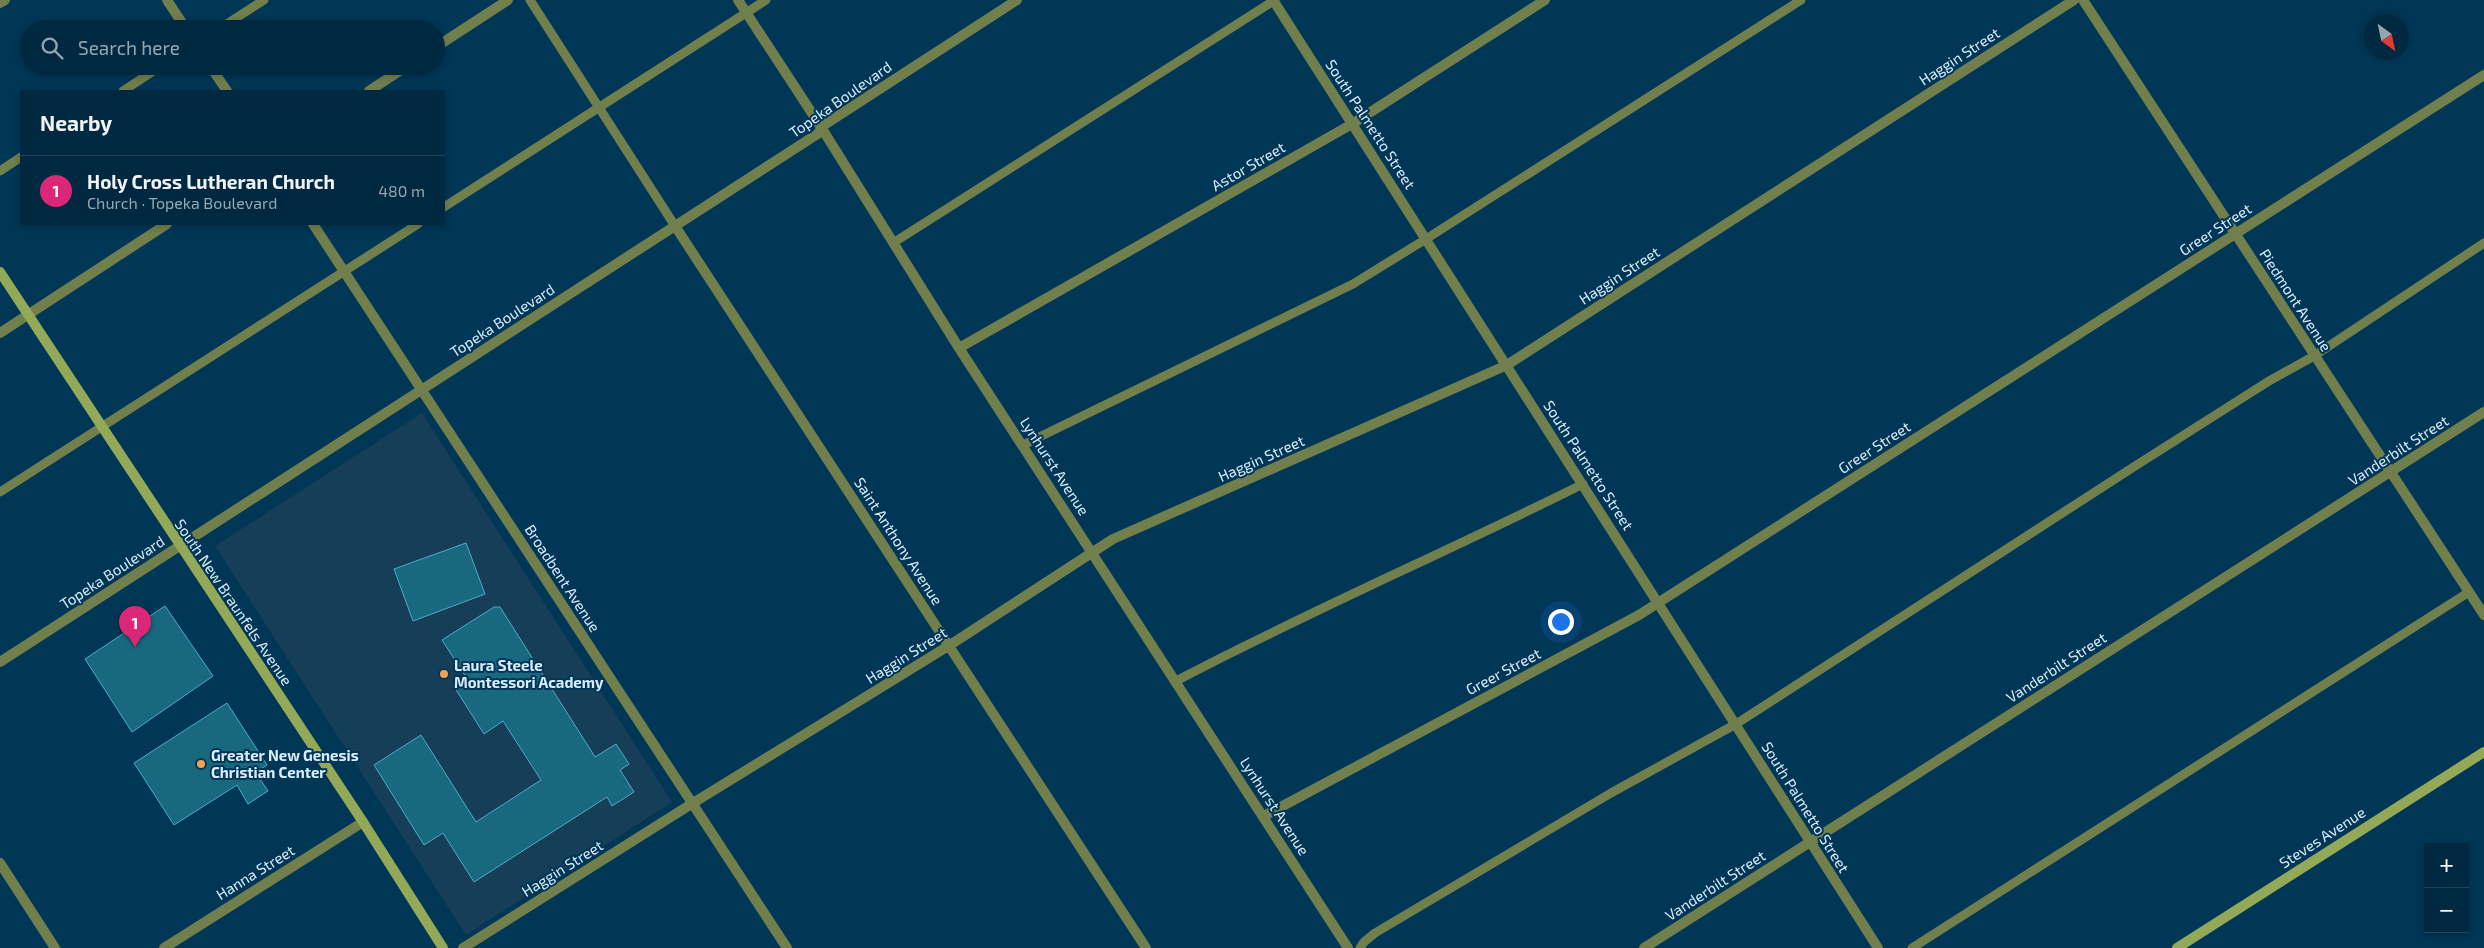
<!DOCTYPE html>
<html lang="en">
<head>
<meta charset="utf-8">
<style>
	:root { --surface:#002840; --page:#0a3047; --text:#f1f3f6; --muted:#95a6b1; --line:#224459; --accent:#db2777 }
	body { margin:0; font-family:"Exo 2",sans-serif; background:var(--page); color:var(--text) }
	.controls { position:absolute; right:15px; bottom:15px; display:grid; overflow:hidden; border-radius:0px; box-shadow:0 2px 8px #0003 }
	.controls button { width:45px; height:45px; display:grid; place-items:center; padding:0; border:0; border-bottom:1px solid var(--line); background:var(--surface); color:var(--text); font:25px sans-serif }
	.compass { position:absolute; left:2364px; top:15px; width:45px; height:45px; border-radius:50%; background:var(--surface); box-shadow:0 2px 8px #0003; rotate:147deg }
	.you { position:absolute; left:1560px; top:621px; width:18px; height:18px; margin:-12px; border:4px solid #fff; border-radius:50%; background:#1a73e8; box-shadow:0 0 0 8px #1a73e833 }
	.badge { display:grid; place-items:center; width:32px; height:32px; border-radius:50%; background:var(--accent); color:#fff; font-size:16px; font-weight:700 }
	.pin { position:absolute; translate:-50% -41px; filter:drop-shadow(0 1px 2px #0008) }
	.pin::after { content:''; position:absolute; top:26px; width:18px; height:15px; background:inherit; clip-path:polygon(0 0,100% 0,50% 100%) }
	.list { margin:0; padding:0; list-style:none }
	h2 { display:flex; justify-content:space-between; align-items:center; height:65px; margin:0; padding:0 20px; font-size:21px }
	h2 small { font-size:16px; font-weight:400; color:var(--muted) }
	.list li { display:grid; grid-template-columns:32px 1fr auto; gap:15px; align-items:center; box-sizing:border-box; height:70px; padding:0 20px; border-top:1px solid var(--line) }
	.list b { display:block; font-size:19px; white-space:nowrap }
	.list p { margin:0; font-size:16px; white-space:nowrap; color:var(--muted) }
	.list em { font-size:16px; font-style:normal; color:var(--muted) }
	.icon { flex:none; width:28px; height:28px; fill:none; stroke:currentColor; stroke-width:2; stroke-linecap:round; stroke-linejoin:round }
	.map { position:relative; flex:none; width:2484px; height:948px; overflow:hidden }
	.search { position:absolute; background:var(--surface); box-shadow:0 2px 8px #0003; left:20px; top:20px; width:425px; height:55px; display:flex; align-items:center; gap:12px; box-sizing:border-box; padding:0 18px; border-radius:28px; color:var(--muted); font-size:19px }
	.panel { position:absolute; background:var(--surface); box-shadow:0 2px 8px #0003; left:20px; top:90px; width:425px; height:135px; border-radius:0px }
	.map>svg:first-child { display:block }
</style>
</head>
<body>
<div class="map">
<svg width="2484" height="948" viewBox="0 0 2484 948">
	<rect width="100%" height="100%" fill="#003656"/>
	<!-- built -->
	<path fill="#173e58" d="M422,413L672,802L466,935L215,546Z"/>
	<!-- building -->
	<path fill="#18697f" stroke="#50abc8" d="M466,543L485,594L413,621L394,569Z
		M165,606L213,676L132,732L85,659Z
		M494,607H500L595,757L616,744L629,764L620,770L634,792L612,806L607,797L474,882L443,833L424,845L374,765L421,735L476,822L541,780L503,721L484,734L453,685L466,677L442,640Z
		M227,703L267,765L256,773L268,791L248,804L237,785L174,825L134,763Z"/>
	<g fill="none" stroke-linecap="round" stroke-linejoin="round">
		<!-- lane -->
		<path stroke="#717f4d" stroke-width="9" d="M530,0L675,226
			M219,29L264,0
			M123,91L161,66
			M0,171L21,157
			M444,207L766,0
			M893,243L1275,0
			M1023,445L1353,284L1426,239L1801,0
			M0,492L418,224
			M1176,681C1309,611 1449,551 1583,484
			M1360,948L1364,942L1375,933L1611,793L1736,724L2132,468L2269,381L2314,356L2484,243
			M1912,948L2469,592"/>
		<!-- street -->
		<path stroke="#717f4d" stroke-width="10" d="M167,0L186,29
			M738,0L821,127L959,348L1348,948
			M1273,0L1878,948
			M2083,0L2484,615
			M0,3L5,0
			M436,47L508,0
			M210,66L227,91
			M369,91L407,66
			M313,224L787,948
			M675,226L1146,948
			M0,333L167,224
			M959,348L1352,124L1545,0
			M0,662L819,133L821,127L1017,0
			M1264,816L1639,615L2484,75
			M0,863L55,948
			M164,948L363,822
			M463,948L693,803L950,645L1113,539L1507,365L2074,0
			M1644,948L2484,412"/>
		<!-- secondary -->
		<path stroke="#93a958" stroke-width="10" d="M0,272L363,822L443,948
			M2177,948L2484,752"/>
	</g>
	<!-- markers -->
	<g fill="#f8a04b" stroke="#003656" stroke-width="2">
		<circle cx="444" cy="674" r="5"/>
		<circle cx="201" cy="764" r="5"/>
	</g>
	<g text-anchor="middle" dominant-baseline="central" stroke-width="4" stroke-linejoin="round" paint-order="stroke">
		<!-- street labels -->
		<g font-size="15" fill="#daedfc" stroke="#003656">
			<text transform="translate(1959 56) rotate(-33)">Haggin Street</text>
			<text transform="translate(840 99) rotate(-35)">Topeka Boulevard</text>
			<text transform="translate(1371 124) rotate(57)">South Palmetto Street</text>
			<text transform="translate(1248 166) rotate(-30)">Astor Street</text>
			<text transform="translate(2215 229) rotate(-33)">Greer Street</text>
			<text transform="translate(1619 275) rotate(-33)">Haggin Street</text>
			<text transform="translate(2296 300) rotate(57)">Piedmont Avenue</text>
			<text transform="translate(502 320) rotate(-33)">Topeka Boulevard</text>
			<text transform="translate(1874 447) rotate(-33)">Greer Street</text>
			<text transform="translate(2398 450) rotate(-33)">Vanderbilt Street</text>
			<text transform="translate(1261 458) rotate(-24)">Haggin Street</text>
			<text transform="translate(1589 465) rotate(57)">South Palmetto Street</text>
			<text transform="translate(1055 466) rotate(57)">Lynhurst Avenue</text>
			<text transform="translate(899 541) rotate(57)">Saint Anthony Avenue</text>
			<text transform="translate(112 572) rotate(-33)">Topeka Boulevard</text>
			<text transform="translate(563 578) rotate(57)">Broadbent Avenue</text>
			<text transform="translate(234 602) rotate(56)">South New Braunfels Avenue</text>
			<text transform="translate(906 655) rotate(-32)">Haggin Street</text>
			<text transform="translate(2056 667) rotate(-33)">Vanderbilt Street</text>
			<text transform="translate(1503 671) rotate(-28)">Greer Street</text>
			<text transform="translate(1275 806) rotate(57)">Lynhurst Avenue</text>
			<text transform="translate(1806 807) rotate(58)">South Palmetto Street</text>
			<text transform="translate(2322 837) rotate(-33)">Steves Avenue</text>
			<text transform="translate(562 868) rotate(-32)">Haggin Street</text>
			<text transform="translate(255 872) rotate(-32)">Hanna Street</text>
			<text transform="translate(1715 885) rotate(-33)">Vanderbilt Street</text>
		</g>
		<!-- poi labels -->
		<g font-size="15" font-weight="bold" fill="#daedfc" stroke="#003656" text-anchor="start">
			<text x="454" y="665">Laura Steele<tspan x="454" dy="17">Montessori Academy</tspan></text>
			<text x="211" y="755">Greater New Genesis<tspan x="211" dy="17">Christian Center</tspan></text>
		</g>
	</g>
</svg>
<div class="controls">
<button>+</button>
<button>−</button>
</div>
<svg class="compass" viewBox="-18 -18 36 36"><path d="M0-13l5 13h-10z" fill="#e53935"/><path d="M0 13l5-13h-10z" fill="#95a6b1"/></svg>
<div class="you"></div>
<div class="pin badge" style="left:135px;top:647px">1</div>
<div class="search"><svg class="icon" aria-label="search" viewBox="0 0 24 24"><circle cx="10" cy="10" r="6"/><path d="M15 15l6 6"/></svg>Search here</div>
<section class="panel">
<h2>Nearby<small></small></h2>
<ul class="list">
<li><span class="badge">1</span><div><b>Holy Cross Lutheran Church</b><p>Church · Topeka Boulevard</p></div><em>480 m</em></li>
</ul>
</section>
</div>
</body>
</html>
